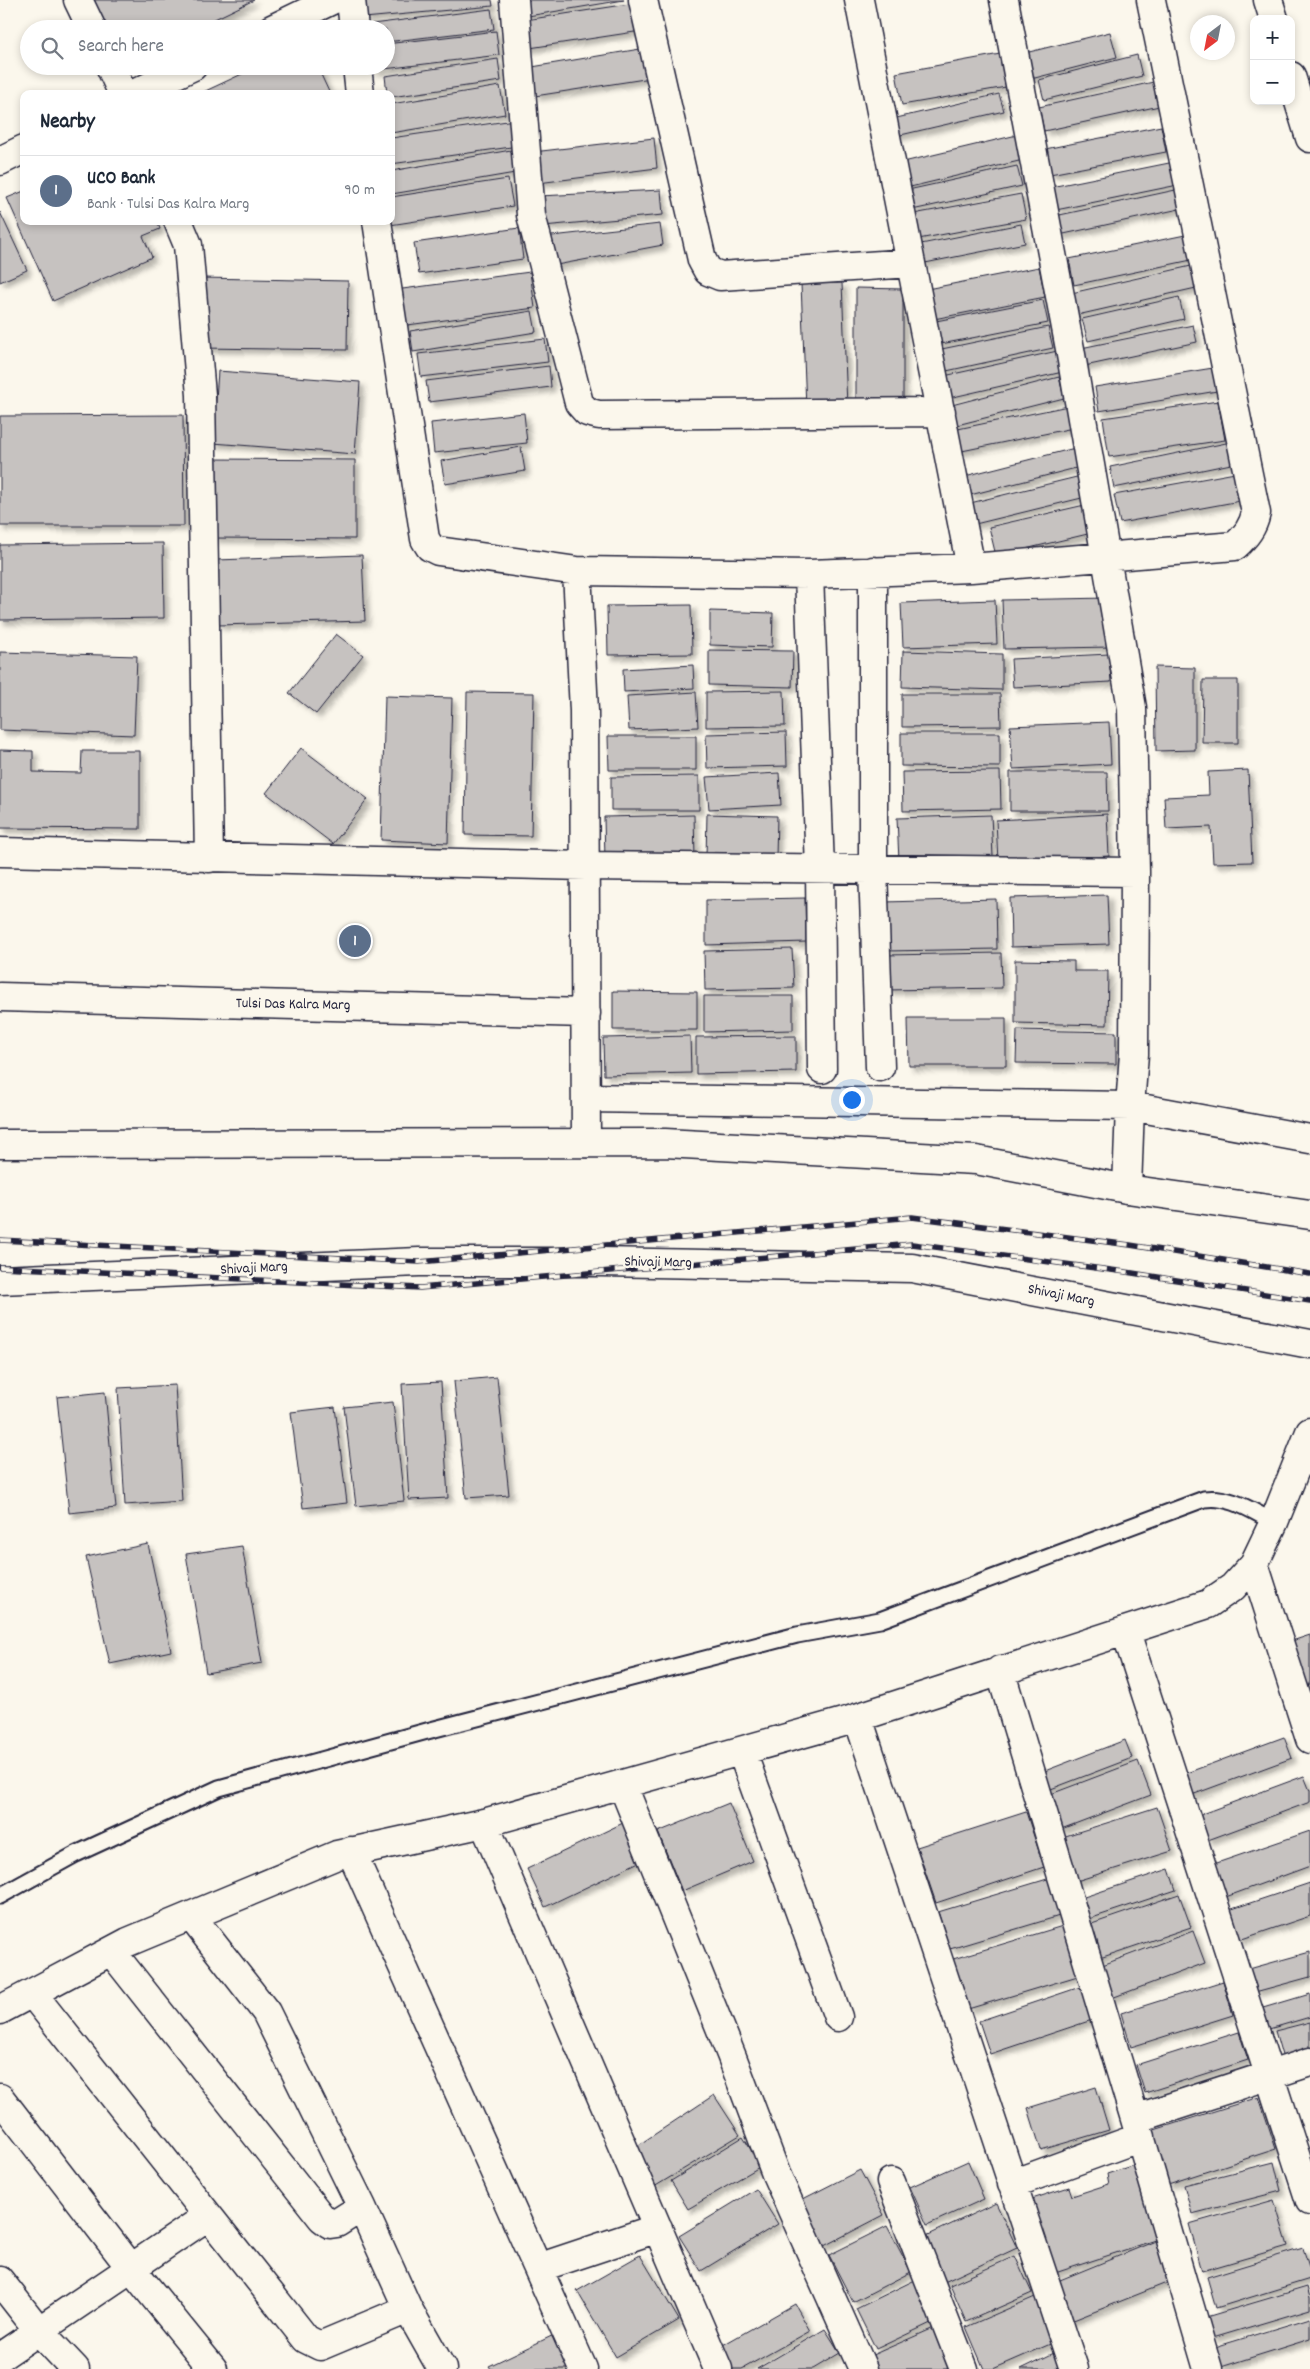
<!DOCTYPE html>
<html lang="en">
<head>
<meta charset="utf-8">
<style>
	:root { --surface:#fff; --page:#f6f6f7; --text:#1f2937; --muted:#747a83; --line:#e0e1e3; --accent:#2563eb }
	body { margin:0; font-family:Dekko,sans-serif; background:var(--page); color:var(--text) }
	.controls { position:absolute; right:15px; top:15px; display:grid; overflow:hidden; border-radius:10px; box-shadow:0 2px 8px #0003 }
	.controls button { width:45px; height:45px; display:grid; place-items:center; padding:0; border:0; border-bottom:1px solid var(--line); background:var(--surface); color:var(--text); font:25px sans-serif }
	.compass { position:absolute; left:1190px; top:15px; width:45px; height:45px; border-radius:50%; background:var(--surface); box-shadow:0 2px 8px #0003; rotate:212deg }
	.you { position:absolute; left:851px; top:1099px; width:18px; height:18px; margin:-12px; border:4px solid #fff; border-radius:50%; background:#1a73e8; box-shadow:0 0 0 8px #1a73e833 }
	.badge { display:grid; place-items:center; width:32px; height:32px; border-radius:50%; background:var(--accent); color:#fff; font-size:16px; font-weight:700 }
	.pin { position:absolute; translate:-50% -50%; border:2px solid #fff; box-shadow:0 1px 5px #0006 }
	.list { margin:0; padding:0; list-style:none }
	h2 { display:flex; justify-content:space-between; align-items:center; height:65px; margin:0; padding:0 20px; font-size:21px }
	h2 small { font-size:16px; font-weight:400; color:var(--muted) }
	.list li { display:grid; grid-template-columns:32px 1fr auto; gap:15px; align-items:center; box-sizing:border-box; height:70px; padding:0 20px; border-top:1px solid var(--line) }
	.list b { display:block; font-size:19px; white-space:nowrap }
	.list p { margin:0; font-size:16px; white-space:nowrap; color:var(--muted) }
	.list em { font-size:16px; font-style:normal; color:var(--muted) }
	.icon { flex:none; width:28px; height:28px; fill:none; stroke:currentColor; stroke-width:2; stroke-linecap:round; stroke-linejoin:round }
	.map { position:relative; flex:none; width:1310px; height:2369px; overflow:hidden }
	.search { position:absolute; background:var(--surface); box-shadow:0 2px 8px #0003; left:20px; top:20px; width:375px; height:55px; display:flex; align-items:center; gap:12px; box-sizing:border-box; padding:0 18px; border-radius:28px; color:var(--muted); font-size:19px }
	.panel { position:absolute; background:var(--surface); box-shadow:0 2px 8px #0003; left:20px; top:90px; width:375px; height:135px; border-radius:10px }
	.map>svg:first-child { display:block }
</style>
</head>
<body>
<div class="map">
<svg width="1310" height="2369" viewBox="0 0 1310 2369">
	<defs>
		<filter id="shadow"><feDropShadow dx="4.5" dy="4.5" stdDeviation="2.5" flood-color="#0004"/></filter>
	</defs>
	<rect width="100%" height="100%" fill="#fbf7ec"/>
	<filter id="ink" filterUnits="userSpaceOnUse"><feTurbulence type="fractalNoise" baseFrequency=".02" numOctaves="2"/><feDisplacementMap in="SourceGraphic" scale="10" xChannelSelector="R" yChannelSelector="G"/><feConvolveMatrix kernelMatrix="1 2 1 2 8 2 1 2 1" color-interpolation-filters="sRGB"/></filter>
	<g filter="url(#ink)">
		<!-- building -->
		<path fill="#c6c2c0" stroke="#22223b" filter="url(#shadow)" d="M86,0H254L194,29H100Z
			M362,0H492L493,6L364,18Z
			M525,0H624L522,17Z
			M636,3L641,31L523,49L519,21Z
			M491,9L494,29L386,42V29H372V24Z
			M496,31L499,55L376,70L375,66H386V44Z
			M1110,32L1117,57L1027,80L1021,54Z
			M646,48L651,78L535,96L532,67Z
			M1000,54L1006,87L902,105L896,73Z
			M1137,55L1142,76L1044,100L1039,80Z
			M498,59L501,81L391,97V94H387L385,76Z
			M259,66H317L330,94H199Z
			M1158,81L1164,105L1044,131L1039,107Z
			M500,86L505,114L391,133V104Z
			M999,94L1004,111L892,137L888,120Z
			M514,120L518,146L391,164V138Z
			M1161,126L1166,152L1050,174L1045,149Z
			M1017,135L1023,160L902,189L895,164Z
			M654,138L657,168L538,183L533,152Z
			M511,150L515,173L392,194L391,171Z
			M1174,162L1178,185L1056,210L1051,187Z
			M1017,166L1022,186L912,210L908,190Z
			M508,179L513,206L390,225L391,197Z
			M1180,189L1184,208L1059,235L1055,216Z
			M661,190L663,215L543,226L539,196Z
			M24,191V221H157L160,229L143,236L152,257L53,301L7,198Z
			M1021,194L1026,219L913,240L908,215Z
			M0,212L27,270L0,282Z
			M660,224L663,245L551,266L543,237Z
			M1021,224L1025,243L920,264L916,245Z
			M519,228L523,259L419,274L414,243Z
			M1190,234L1196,259L1074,285L1069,259Z
			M1191,266L1196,288L1073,316L1067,294Z
			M1039,267L1045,297L929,320L922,290Z
			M530,272L535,308L400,326L395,290Z
			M202,278L348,281L347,350L201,348Z
			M842,283L847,406L806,407L801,284Z
			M856,288L903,289V409H856Z
			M1179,297L1184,319L1088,341L1082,319Z
			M1043,300L1048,323L936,345L931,322Z
			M532,311L536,332L413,352L410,331Z
			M1193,325L1197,342L1080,367L1076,349Z
			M1048,327L1053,348L937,373L932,351Z
			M545,339L548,362L421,377L418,354Z
			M1062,350L1067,371L949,398L944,376Z
			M549,366L551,387L429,402L426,381Z
			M1213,368L1217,391L1099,411L1095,387Z
			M218,371L360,382L355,454L213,443Z
			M1059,377L1064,398L953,426L948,406Z
			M1218,401L1225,440L1109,457L1103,418Z
			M1068,406L1073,428L957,452L953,430Z
			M524,413L527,443L434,453L431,423Z
			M183,415L184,526H0V416Z
			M1231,442L1236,463L1114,488L1110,467Z
			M521,447L525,471L445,484L441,461Z
			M1075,448L1080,467L970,495L965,476Z
			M213,459L355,460V539L213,538Z
			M1235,473L1240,501L1120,523L1114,495Z
			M1089,474L1094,495L967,526L962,505Z
			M1089,504L1096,532L996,556L989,527Z
			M163,543L164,618L0,620V545Z
			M362,555L365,621L218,625L216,560Z
			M1109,598L1111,647L1004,649L1002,600Z
			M995,600L997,644L903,647L901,603Z
			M691,605L692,654L608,655L607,606Z
			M710,611L773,613L772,647L710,645Z
			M336,634L363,655L316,714L289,693Z
			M709,650L793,651L792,687L709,685Z
			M903,651L1002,654V690L902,687Z
			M0,652L137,656L134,735L0,730Z
			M1109,654L1111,682L1013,687L1011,659Z
			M693,665L694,688L624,692L623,669Z
			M1155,667L1195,668V750L1156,751Z
			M1203,680H1238V743H1202Z
			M784,691L785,726L706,727V692Z
			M467,692L534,693L531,836L465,835Z
			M696,692L698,727L629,730L627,696Z
			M902,694H1000L1001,726L902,727Z
			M385,696L452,698L448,843L381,840Z
			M1109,722L1111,764L1013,769L1010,726Z
			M786,732L787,766L707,768L706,734Z
			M901,733H1000V767L901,766Z
			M608,736H696V770H609Z
			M301,748L368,799L333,844L266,793Z
			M0,750L33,751V772L81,773L82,751H140V829L0,828Z
			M1248,770L1252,862L1213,863L1211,827L1166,829L1164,797L1209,795L1208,772Z
			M1000,771L1001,809L903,811L902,772Z
			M1010,772H1107L1108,811H1010Z
			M779,773L781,805L709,809L706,777Z
			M699,776V810H611V777Z
			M707,814L777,816L776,857H706Z
			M1107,814L1109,856L998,862L996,820Z
			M694,815L695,859L605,860L604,817Z
			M991,815L993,857L899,861L897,818Z
			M1107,895L1109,944L1011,947L1010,898Z
			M805,898L806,942L706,945V900Z
			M996,899L997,949L886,951L884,902Z
			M792,949L794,988L705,990L704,951Z
			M1001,953L1002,988L886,990L885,955Z
			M1015,960L1074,961V971H1108L1107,1025L1015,1023Z
			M613,991L697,992V1030H613Z
			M704,996H793V1030L704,1032Z
			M908,1018H1006V1066H909Z
			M1017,1030L1116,1032V1064L1016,1063Z
			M690,1036L691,1073L604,1075L603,1038Z
			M796,1036V1072L696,1074V1037Z
			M497,1377L509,1495L466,1498L454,1381Z
			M441,1382L448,1498L409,1500L402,1384Z
			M175,1385L182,1501L125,1505L118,1388Z
			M105,1392L116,1508L69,1513L57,1397Z
			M393,1402L404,1501L356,1506L344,1407Z
			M335,1407L347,1503L303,1508L291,1412Z
			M148,1544L171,1651L110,1664L86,1557Z
			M242,1546L262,1663L206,1673L186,1554Z
			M1310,1635V1685L1306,1686L1292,1641Z
			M1284,1737L1292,1758L1189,1796L1181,1775Z
			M1125,1740L1132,1758L1043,1792L1037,1774Z
			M1138,1761L1151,1795L1056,1831L1043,1797Z
			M1304,1776L1310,1791V1802L1208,1840L1199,1815Z
			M729,1803L753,1861L682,1891L658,1832Z
			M1157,1807L1172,1851L1070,1883L1056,1839Z
			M1026,1812L1044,1867L936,1903L917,1847Z
			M623,1823L641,1861L545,1907L527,1869Z
			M1310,1831V1866L1223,1898L1211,1865Z
			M1169,1869L1176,1890L1083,1921L1075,1900Z
			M1054,1877L1066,1914L950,1949L938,1912Z
			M1310,1883V1916L1239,1940L1229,1910Z
			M1179,1894L1191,1927L1094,1960L1083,1927Z
			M1066,1925L1081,1975L968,2009L953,1959Z
			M1193,1931L1205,1963L1109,1999L1097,1967Z
			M1310,1952V1977L1255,1992L1249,1969Z
			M1223,1981L1233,2015L1131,2047L1121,2013Z
			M1083,1986L1095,2019L990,2054L979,2021Z
			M1310,1994V2017L1269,2029L1263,2008Z
			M1310,2022V2051L1283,2059L1275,2031Z
			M1239,2032L1248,2060L1145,2093L1136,2065Z
			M1096,2087L1109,2130L1041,2150L1028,2108Z
			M714,2095L740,2135L654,2187L637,2146Z
			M1259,2097L1276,2149L1168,2184L1151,2131Z
			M743,2137L761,2166L688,2209L671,2181Z
			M968,2161L984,2199L927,2225L910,2187Z
			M1274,2162L1281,2191L1192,2214L1184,2185Z
			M1137,2164L1161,2238L1049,2275L1036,2234L1043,2232L1032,2199L1069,2187L1072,2196L1109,2184L1107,2174Z
			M860,2170L884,2215L822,2247L799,2201Z
			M756,2189L778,2224L701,2271L679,2236Z
			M1274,2200L1288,2246L1202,2271L1189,2224Z
			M996,2203L1017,2248L942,2283L920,2239Z
			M887,2226L911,2272L853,2302L829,2255Z
			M1158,2240L1174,2280L1066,2323L1060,2280Z
			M1303,2248L1310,2270V2279L1216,2308L1207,2277Z
			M640,2255L679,2320L616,2357L577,2291Z
			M1015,2256L1032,2293L966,2322L950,2285Z
			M917,2279L937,2320L876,2349L856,2309Z
			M1307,2287L1310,2298V2309L1213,2338L1206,2317Z
			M1035,2297L1055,2342L993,2369H984L966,2327Z
			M795,2304L810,2331L742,2369H725L714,2350Z
			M1310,2318V2339L1221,2367L1215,2347Z
			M936,2327L953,2366L946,2369H876L870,2356Z
			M825,2329L840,2353L813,2369H757Z
			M562,2331L580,2369H491L489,2366Z
			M1054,2353L1062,2369H1021Z"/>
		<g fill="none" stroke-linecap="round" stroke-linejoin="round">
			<!-- lane casing -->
			<g stroke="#22223b" stroke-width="19">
				<path id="lane" d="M0,1896L76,1854L219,1788L427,1731L797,1635L880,1620L1204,1499C1230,1495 1252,1511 1274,1522"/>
			</g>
			<!-- street casing -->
			<g stroke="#22223b" stroke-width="31">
				<path id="street" d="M78,0L92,29
					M351,0L354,29
					M514,0L531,215L579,403L587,412L599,415L941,412
					M643,0L702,260L708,271L720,276L911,263
					M859,0L971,568
					M1004,0L1070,349L1132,708L1135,872L1134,1054L1130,1106L1127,1189
					M1268,0L1274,19
					M272,29L332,0
					M110,66L123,94
					M357,66L360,94
					M1291,76L1310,138
					M134,94L193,66
					M0,161L24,149
					M178,221L188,245L201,395L209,858
					M377,221L425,539L430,547L438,551L577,571L809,574L971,568L1235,546C1246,536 1253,527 1256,513L1151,0
					M577,571L584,711L586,1143
					M873,571V869L880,1067
					M809,574L820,869L822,1069
					M0,852L585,866L1135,872
					M0,997L586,1013
					M586,1098L1130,1106L1310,1139
					M1254,1564L1310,1739
					M1126,1632L1310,2201
					M1000,1670L1135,2119L1208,2369
					M858,1718L1074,2369
					M742,1752L838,2017
					M623,1786L732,2057L776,2174L863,2369
					M484,1823L718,2369
					M351,1851L583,2369
					M191,1916L266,2012L362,2207L408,2309L442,2369
					M111,1951L322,2218L330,2224L337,2223L362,2207
					M32,1993L306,2339L320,2346L408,2309
					M0,2010L128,1942L337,1855L484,1823L847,1721L1208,1604L1233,1587L1254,1564L1274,1522L1310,1432
					M0,2098L131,2268L213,2369
					M1135,2119L1310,2062
					M891,2182L964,2369
					M1012,2184L1141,2137
					M538,2268L658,2228
					M0,2281L39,2331L75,2369
					M0,2357L208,2216"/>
			</g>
			<!-- secondary casing -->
			<g stroke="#22223b" stroke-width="31">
				<path id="secondary" d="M0,1144L665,1143L976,1160L1127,1189L1310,1215
					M0,1280L419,1262H602L912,1268L1310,1344"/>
			</g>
			<!-- lane -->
			<use href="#lane" stroke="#fbf7ec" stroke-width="15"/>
			<!-- street -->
			<use href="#street" stroke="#fbf7ec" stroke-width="28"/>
			<!-- secondary -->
			<use href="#secondary" stroke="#fbf7ec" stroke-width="28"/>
			<!-- rail casing -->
			<g stroke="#22223b" stroke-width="5.5">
				<path id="rail" d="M0,1240L419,1262L912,1217L1130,1245L1310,1274
					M0,1267L420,1288L912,1244L1126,1272L1310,1301"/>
			</g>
			<!-- rail -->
			<use href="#rail" stroke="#fbf7ec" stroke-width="4" stroke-dasharray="11" stroke-linecap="butt"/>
		</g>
	</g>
	<g text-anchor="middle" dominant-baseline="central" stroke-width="5" stroke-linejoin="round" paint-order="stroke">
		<!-- street labels -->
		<g font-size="15" fill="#22223b" stroke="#fbf7ec">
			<text transform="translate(293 1005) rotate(1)">Tulsi Das Kalra Marg</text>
			<text transform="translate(658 1263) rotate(1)">Shivaji Marg</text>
			<text transform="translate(254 1269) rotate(-3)">Shivaji Marg</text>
			<text transform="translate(1061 1296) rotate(11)">Shivaji Marg</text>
		</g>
	</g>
</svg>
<div class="controls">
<button>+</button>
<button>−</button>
</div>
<svg class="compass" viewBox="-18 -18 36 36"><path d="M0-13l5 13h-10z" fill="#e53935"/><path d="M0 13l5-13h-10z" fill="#747a83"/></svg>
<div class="you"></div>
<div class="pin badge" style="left:355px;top:941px;background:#5c6f8a">1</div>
<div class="search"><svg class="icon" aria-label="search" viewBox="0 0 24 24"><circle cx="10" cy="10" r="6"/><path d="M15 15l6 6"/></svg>Search here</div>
<section class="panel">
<h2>Nearby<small></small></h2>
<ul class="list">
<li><span class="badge" style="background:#5c6f8a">1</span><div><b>UCO Bank</b><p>Bank · Tulsi Das Kalra Marg</p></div><em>90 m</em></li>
</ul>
</section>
</div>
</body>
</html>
